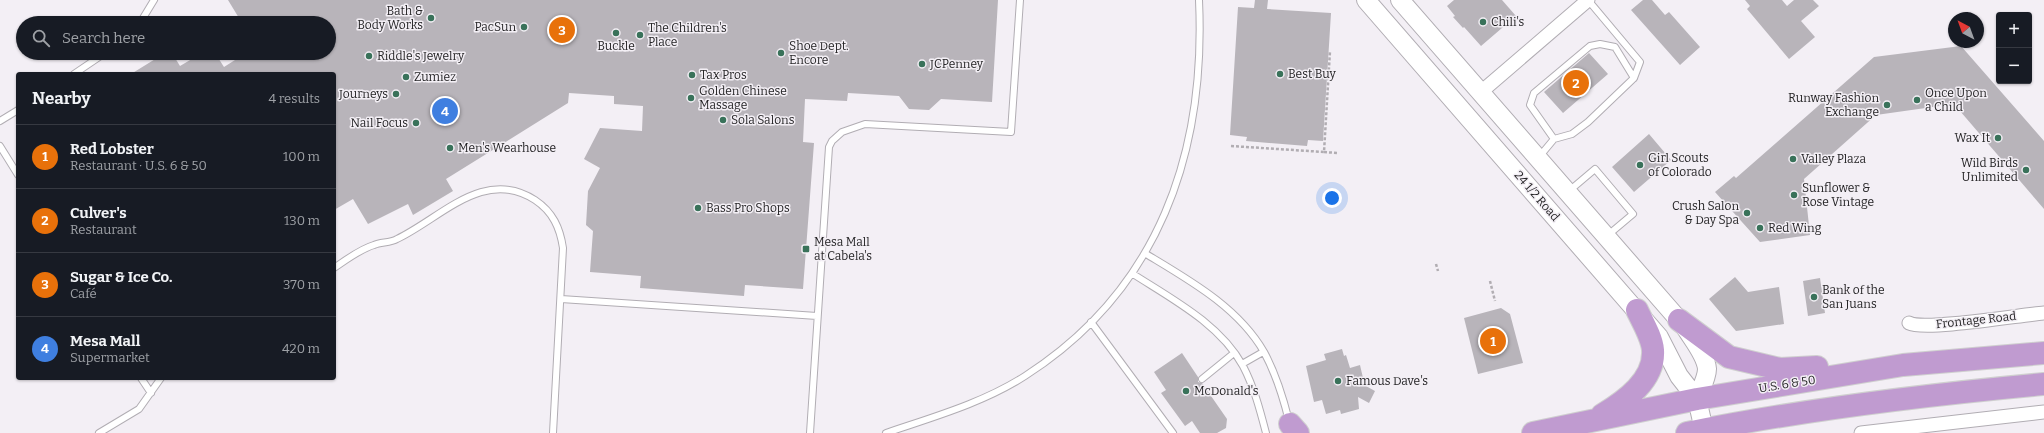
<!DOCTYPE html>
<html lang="en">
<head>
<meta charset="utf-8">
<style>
	:root { --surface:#171b24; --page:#20242c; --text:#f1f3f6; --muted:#9ea1a6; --line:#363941; --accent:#0b8043 }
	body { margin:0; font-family:Bitter,serif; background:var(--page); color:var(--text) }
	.controls { position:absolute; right:12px; top:12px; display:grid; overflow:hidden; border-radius:4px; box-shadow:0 1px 3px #0004 }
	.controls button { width:36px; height:36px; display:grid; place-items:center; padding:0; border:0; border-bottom:1px solid var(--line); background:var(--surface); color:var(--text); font:20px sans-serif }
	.compass { position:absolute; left:1948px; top:12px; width:36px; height:36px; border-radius:50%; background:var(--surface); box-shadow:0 1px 3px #0004; rotate:319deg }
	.you { position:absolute; left:1332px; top:198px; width:14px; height:14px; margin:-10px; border:3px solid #fff; border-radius:50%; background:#1a73e8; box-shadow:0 0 0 6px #1a73e833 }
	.badge { display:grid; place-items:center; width:26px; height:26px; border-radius:50%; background:var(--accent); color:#fff; font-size:13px; font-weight:700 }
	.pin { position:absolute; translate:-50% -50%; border:2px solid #fff; box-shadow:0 1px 4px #0006 }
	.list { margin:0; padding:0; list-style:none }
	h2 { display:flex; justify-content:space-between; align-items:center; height:52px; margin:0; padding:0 16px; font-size:17px }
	h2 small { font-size:13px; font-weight:400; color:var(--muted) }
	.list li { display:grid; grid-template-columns:26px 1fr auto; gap:12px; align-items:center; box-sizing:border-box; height:64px; padding:0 16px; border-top:1px solid var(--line) }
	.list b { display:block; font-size:15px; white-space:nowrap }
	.list p { margin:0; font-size:13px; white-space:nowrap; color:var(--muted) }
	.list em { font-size:13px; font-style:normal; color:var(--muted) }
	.icon { flex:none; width:22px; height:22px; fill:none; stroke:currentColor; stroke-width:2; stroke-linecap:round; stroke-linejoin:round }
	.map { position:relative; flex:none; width:2044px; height:433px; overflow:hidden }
	.search { position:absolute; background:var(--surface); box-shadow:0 1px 3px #0004; left:16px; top:16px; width:320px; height:44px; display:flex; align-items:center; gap:10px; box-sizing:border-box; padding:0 14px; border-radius:22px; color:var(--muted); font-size:15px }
	.panel { position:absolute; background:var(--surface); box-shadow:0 1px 3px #0004; left:16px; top:72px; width:320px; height:308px; border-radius:4px }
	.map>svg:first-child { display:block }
</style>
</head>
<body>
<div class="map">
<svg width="2044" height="433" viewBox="0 0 2044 433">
	<rect width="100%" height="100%" fill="#f3eff5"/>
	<!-- building -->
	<path fill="#b8b4ba" d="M228,0H998L992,102L941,99L929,110L909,109L899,96L848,93L847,101L805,99L803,142L814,143L803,289L745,285L744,296L640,288L641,276L590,272L593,231L586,225L588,191L600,168L584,159L600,128L642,131L643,106L614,104V96L569,93L568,103L446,179L453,191L413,215L408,204L368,224L353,199L334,210V74H131L165,53H172L180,66L202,53H215L224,67L246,53H329V23H242Z
		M1255,0H1268L1267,9L1331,13L1323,141L1308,140L1307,146L1246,141L1247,137L1230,135L1238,7L1254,8Z
		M1454,0H1502L1516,16L1481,46L1464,27L1463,28L1453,17L1455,16L1447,6Z
		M1643,0H1652L1665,15L1669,12L1700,47L1680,65L1631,10Z
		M1745,0H1782L1787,6L1794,0H1813L1819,6L1801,21L1815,37L1789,59L1747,9L1750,6Z
		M1961,46L2044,141V209L1954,104L1876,115L1804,179L1810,235L1760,242L1715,192L1734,176L1736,178L1874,57Z
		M1589,53L1608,74L1563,113L1544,92Z
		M1649,134L1671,160L1634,192L1612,167Z
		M1735,277L1748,292L1779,287L1784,324L1736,331L1709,299Z
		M1820,278L1825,313L1808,316L1803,281Z
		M1501,308L1510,314L1523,363L1478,374L1464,318Z
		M1342,349L1344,356L1346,355L1350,368L1360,365L1363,378L1355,380L1375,391L1369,403L1358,397L1359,409L1341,414L1340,410L1326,414L1322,400L1314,402L1306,366L1326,360L1324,354Z
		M1182,353L1198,377V382L1202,383L1227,419L1226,428L1217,433H1200L1192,421L1185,426L1161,393L1166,390L1154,372Z"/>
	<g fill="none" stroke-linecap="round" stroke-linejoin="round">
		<!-- service casing -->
		<g stroke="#b1adb3" stroke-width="8">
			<path id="service" d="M1588,0L1640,62L1634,78
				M140,23L154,0
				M74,74L105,53
				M0,121L18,110
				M0,146L18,175
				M1539,157L1554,139L1572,134L1588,122L1634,78L1615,47L1600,44L1590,46L1534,93L1530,105L1554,139
				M1569,191L1595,169L1633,214L1608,235
				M1146,254C1189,280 1238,307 1264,352C1276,374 1283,397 1289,421
				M334,268C346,260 360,249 374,245C381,242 390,243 397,239C441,218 484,167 535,200C553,212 560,228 563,248L553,433
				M1133,274C1172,299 1220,324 1243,366C1254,387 1260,410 1266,433
				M561,299L817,316
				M1091,322L1173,433
				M1242,364L1263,352
				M141,378L151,393
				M1202,379L1234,353
				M99,433L139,409L161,378
				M810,433L829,147L832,141L842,132L865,124L1011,132L1020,0
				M886,433C933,417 983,403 1025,376C1159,290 1206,153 1199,0"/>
		</g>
		<!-- minor casing -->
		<g stroke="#b1adb3" stroke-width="15">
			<path id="minor" d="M1481,92L1588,0
				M1909,323C1925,331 2020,315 2044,313
				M1861,433L2044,412"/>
		</g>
		<!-- secondary casing -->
		<g stroke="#b1adb3" stroke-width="20">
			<path id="secondary" d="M1366,0L1659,337L1679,376L1697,399L1704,430
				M1400,0L1685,327C1692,339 1706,355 1707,369C1707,378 1700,391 1697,399"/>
		</g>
		<!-- trunk casing -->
		<g stroke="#cfcfcf" stroke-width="24">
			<path id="trunk" d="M1679,320L1729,357L1780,369L1817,367
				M1602,415C1625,401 1655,380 1653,350C1652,337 1642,321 1637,310
				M1290,424L1298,433
				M1533,433L1697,399L1903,365L2044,353
				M1687,433C1805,409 1924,395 2044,384"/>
		</g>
		<!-- path -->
		<path stroke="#b1adb2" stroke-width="2.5" stroke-dasharray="3 2" stroke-linecap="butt" d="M1231,146L1324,152L1330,51
			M1324,152L1337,153
			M1436,264L1438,271
			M1490,281L1495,301"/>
		<!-- service -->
		<use href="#service" stroke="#fff" stroke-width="6"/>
		<!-- minor -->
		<use href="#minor" stroke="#fff" stroke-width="13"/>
		<!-- secondary -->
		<use href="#secondary" stroke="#fff" stroke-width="18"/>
		<!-- trunk -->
		<use href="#trunk" stroke="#c09bd0" stroke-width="22"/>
	</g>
	<!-- markers -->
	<g fill="#39725a" stroke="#f3eff5" stroke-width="1.5">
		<circle cx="431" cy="18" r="4"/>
		<circle cx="1483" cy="22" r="4"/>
		<circle cx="524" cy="27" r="4"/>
		<circle cx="616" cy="33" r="4"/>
		<circle cx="640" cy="35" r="4"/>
		<circle cx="781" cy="53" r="4"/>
		<circle cx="369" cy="56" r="4"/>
		<circle cx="922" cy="64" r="4"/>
		<circle cx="1280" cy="74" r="4"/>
		<circle cx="692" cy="75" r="4"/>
		<circle cx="406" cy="77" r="4"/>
		<circle cx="396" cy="94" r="4"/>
		<circle cx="691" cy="98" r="4"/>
		<circle cx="1917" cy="100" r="4"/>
		<circle cx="1887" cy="105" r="4"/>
		<circle cx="723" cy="120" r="4"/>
		<circle cx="416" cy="123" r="4"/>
		<circle cx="1998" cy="138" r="4"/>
		<circle cx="450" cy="148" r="4"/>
		<circle cx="1793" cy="159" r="4"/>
		<circle cx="1640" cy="165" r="4"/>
		<circle cx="2026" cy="170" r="4"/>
		<circle cx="1794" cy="195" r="4"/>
		<circle cx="698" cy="208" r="4"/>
		<circle cx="1747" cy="213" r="4"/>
		<circle cx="1760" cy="228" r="4"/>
		<rect x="802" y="245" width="8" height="8" rx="2"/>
		<circle cx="1814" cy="297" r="4"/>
		<circle cx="1338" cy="381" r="4"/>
		<circle cx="1186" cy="391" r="4"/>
	</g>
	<g text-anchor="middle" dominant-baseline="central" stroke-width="3" stroke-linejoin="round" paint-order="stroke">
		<!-- poi labels -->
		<g font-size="12" fill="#252426" stroke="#f3eff5" text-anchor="start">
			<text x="423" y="11" text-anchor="end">Bath &amp;<tspan x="423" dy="14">Body Works</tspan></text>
			<text x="1491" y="22">Chili's</text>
			<text x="516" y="27" text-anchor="end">PacSun</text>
			<text x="648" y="28">The Children's<tspan x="648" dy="14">Place</tspan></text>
			<text x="616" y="46" text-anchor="middle">Buckle</text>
			<text x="789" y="46">Shoe Dept.<tspan x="789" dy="14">Encore</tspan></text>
			<text x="377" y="56">Riddle's Jewelry</text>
			<text x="930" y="64">JCPenney</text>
			<text x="1288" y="74">Best Buy</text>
			<text x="700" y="75">Tax Pros</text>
			<text x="414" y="77">Zumiez</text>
			<text x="699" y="91">Golden Chinese<tspan x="699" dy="14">Massage</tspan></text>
			<text x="1925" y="93">Once Upon<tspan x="1925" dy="14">a Child</tspan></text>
			<text x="388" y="94" text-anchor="end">Journeys</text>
			<text x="1879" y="98" text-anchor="end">Runway Fashion<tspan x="1879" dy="14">Exchange</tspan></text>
			<text x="731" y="120">Sola Salons</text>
			<text x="408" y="123" text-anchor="end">Nail Focus</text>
			<text x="1990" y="138" text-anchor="end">Wax It</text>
			<text x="458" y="148">Men's Wearhouse</text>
			<text x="1648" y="158">Girl Scouts<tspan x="1648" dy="14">of Colorado</tspan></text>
			<text x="1801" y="159">Valley Plaza</text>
			<text x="2018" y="163" text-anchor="end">Wild Birds<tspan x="2018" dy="14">Unlimited</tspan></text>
			<text x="1802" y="188">Sunflower &amp;<tspan x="1802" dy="14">Rose Vintage</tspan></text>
			<text x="1739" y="206" text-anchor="end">Crush Salon<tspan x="1739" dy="14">&amp; Day Spa</tspan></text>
			<text x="706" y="208">Bass Pro Shops</text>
			<text x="1768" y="228">Red Wing</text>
			<text x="814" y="242">Mesa Mall<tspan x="814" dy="14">at Cabela's</tspan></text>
			<text x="1822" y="290">Bank of the<tspan x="1822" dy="14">San Juans</tspan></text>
			<text x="1346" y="381">Famous Dave's</text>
			<text x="1194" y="391">McDonald's</text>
		</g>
		<!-- street labels -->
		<g font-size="12" fill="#252426" stroke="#f3eff5">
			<text transform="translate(1537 196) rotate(49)">24 1/2 Road</text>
			<text transform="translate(1976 320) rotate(-6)">Frontage Road</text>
			<text transform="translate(1787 384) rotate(-9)">U.S. 6 &amp; 50</text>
		</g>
	</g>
</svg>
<div class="controls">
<button>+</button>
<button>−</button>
</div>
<svg class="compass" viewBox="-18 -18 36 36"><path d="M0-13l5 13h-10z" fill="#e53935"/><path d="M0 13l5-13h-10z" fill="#9ea1a6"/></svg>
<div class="you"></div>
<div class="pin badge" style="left:1493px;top:341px;background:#e8710a">1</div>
<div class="pin badge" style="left:1576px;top:83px;background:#e8710a">2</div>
<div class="pin badge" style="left:562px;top:30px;background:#e8710a">3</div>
<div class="pin badge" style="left:445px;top:111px;background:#3f7fe0">4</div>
<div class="search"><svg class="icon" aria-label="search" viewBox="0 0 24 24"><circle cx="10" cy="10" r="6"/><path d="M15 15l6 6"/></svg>Search here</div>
<section class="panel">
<h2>Nearby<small>4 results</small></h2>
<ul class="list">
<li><span class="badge" style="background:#e8710a">1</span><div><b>Red Lobster</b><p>Restaurant · U.S. 6 &amp; 50</p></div><em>100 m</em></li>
<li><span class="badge" style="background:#e8710a">2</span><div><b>Culver's</b><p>Restaurant</p></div><em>130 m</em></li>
<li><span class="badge" style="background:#e8710a">3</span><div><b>Sugar &amp; Ice Co.</b><p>Café</p></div><em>370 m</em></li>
<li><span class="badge" style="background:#3f7fe0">4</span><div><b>Mesa Mall</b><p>Supermarket</p></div><em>420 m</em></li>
</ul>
</section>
</div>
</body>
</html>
